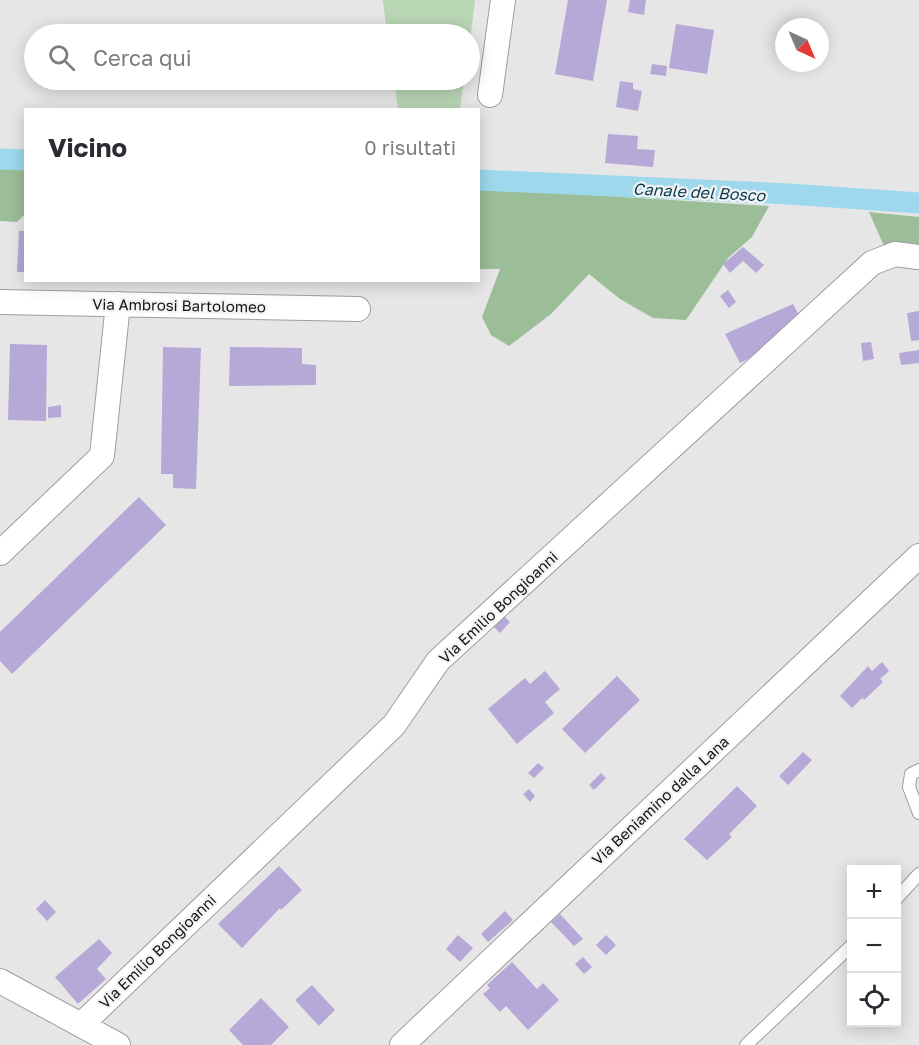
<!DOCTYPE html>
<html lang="it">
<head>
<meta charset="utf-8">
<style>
	:root { --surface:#fff; --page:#f7f7f7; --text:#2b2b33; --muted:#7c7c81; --line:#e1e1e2 }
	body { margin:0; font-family:"Golos Text",sans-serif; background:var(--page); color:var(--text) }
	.controls { position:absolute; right:18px; bottom:18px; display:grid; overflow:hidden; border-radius:0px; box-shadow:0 3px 15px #0003 }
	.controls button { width:54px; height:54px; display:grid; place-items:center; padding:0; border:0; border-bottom:2px solid var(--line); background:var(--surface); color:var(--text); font:30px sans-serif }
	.compass { position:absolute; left:775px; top:18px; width:54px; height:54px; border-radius:50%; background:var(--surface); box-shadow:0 3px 15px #0003; rotate:136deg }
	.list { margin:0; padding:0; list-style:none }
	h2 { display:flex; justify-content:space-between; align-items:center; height:78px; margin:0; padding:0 24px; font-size:26px }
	h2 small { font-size:20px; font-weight:400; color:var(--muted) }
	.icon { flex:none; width:33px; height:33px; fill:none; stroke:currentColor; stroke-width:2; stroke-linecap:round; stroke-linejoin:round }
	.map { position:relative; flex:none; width:919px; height:1045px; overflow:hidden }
	.search { position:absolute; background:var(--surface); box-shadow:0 3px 15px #0003; left:24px; top:24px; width:456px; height:66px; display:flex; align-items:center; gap:15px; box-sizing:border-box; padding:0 21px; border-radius:33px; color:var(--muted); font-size:22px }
	.panel { position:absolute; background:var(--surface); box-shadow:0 3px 15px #0003; left:24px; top:108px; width:456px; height:174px; border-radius:0px }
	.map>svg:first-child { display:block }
</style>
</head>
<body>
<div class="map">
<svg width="919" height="1045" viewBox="0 0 919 1045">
	<rect width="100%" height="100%" fill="#e6e6e7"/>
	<!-- green -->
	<path fill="#b9d6b5" d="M383,0H475L470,40V34H387Z
		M394,80H464L460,109H398Z"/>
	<!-- forest -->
	<path fill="#9bbd97" d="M0,164L25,165V214L17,222L0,221Z
		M478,188L769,206L752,237L728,258L686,320L653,318L620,299L589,274L551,314L509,346L491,335L482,317L500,269H479Z
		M869,212L919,217V249L884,246Z"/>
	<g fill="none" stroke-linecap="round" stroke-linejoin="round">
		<!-- canal -->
		<path stroke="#9dd8ec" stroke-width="21" d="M0,159L26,160
			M478,180L789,194L919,203"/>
	</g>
	<!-- building -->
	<path fill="#b6a9d7" d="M568,0H607L593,81L555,74Z
		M630,0H646L644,15L628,12Z
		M676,24L714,30L707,74L669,68Z
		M652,64L667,66L666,76L650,74Z
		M620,81L633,83V89L642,91L638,111L616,107Z
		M608,134L638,136L637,149L655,150L653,167L605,163Z
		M19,231H26V272H17Z
		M743,247L764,265L756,273L743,261L730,273L723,264Z
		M728,290L736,302L729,308L720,296Z
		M793,304L800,317L772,347L740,363L725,334Z
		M919,311V340L911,341L907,313Z
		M871,342L874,359L863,361L861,343Z
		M10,344L47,345L46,421L8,420Z
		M163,347L201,348L196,489L173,488V474H161Z
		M230,347L302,348V364L316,365V385L229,386Z
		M919,350V363L901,365L899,353Z
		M61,405V417L48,418V407Z
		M139,497L166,525L12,674L0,661V632Z
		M504,616L510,622L500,633L493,626Z
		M882,662L889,671L880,679L883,682L864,700L862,698L852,708L840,696L868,666L872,671Z
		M545,671L560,689L545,702L554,713L517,744L488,709L525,678L530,684Z
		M617,676L640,700L585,753L562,729Z
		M803,752L812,760L788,785L779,776Z
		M538,763L544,768L534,778L528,773Z
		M601,773L606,778L594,790L589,785Z
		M737,786L757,806L729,834L732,837L707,860L684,839Z
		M529,789L535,796L530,802L523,794Z
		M279,866L302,890L281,910L280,908L242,948L218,924Z
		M45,900L56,912L47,921L36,909Z
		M505,911L513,920L488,942L481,934Z
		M560,914L583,939L574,946L551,922Z
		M458,935L473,948L460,962L446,949Z
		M606,935L616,945L606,955L596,945Z
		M99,939L112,953L97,969L106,979L78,1004L55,977Z
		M583,957L592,967L584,974L575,964Z
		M512,962L537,989L543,983L559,1000L528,1030L506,1006L500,1012L483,994L490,988L487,985Z
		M312,985L335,1010L319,1026L295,1000Z
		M261,998L289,1027L271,1045H243L229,1030Z"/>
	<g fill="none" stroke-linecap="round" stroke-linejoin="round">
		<!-- service casing -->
		<g stroke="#9d9d9e" stroke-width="14">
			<path id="service" d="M919,770L911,774L909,787L919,813
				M896,899L919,874
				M746,1045L852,945"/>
		</g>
		<!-- minor casing -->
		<g stroke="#9d9d9e" stroke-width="26">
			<path id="minor" d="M490,95L503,0
				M0,302L358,309
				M0,553L102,456L118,304
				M0,981L118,1045
				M81,1025L394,725L438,661L872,263L895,254L918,257
				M402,1045L919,556"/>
		</g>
		<!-- service -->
		<use href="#service" stroke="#fff" stroke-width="12"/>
		<!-- minor -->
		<use href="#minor" stroke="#fff" stroke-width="24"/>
	</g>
	<g text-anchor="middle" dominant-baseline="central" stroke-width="4.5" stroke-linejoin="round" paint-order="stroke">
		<!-- street labels -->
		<g font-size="15" fill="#141415" stroke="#f3f3f5">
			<text transform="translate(179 305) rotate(1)">Via Ambrosi Bartolomeo</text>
			<text transform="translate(498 607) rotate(-43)">Via Emilio Bongioanni</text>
			<text transform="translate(660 800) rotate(-43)">Via Beniamino dalla Lana</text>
			<text transform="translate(157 951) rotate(-44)">Via Emilio Bongioanni</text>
		</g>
		<!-- water labels -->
		<g font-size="16" font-style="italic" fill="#043c49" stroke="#f3f3f5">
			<text transform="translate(699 192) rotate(3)">Canale del Bosco</text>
		</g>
	</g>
</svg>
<div class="controls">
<button>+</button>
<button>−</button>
<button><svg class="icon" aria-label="locate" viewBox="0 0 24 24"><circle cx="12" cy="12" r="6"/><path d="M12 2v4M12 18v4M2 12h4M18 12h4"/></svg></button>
</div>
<svg class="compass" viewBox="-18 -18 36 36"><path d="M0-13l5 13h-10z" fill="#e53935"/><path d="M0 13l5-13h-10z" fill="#7c7c81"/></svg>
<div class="search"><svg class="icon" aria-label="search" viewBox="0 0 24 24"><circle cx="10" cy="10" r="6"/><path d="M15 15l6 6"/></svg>Cerca qui</div>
<section class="panel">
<h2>Vicino<small>0 risultati</small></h2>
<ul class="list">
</ul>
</section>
</div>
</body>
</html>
